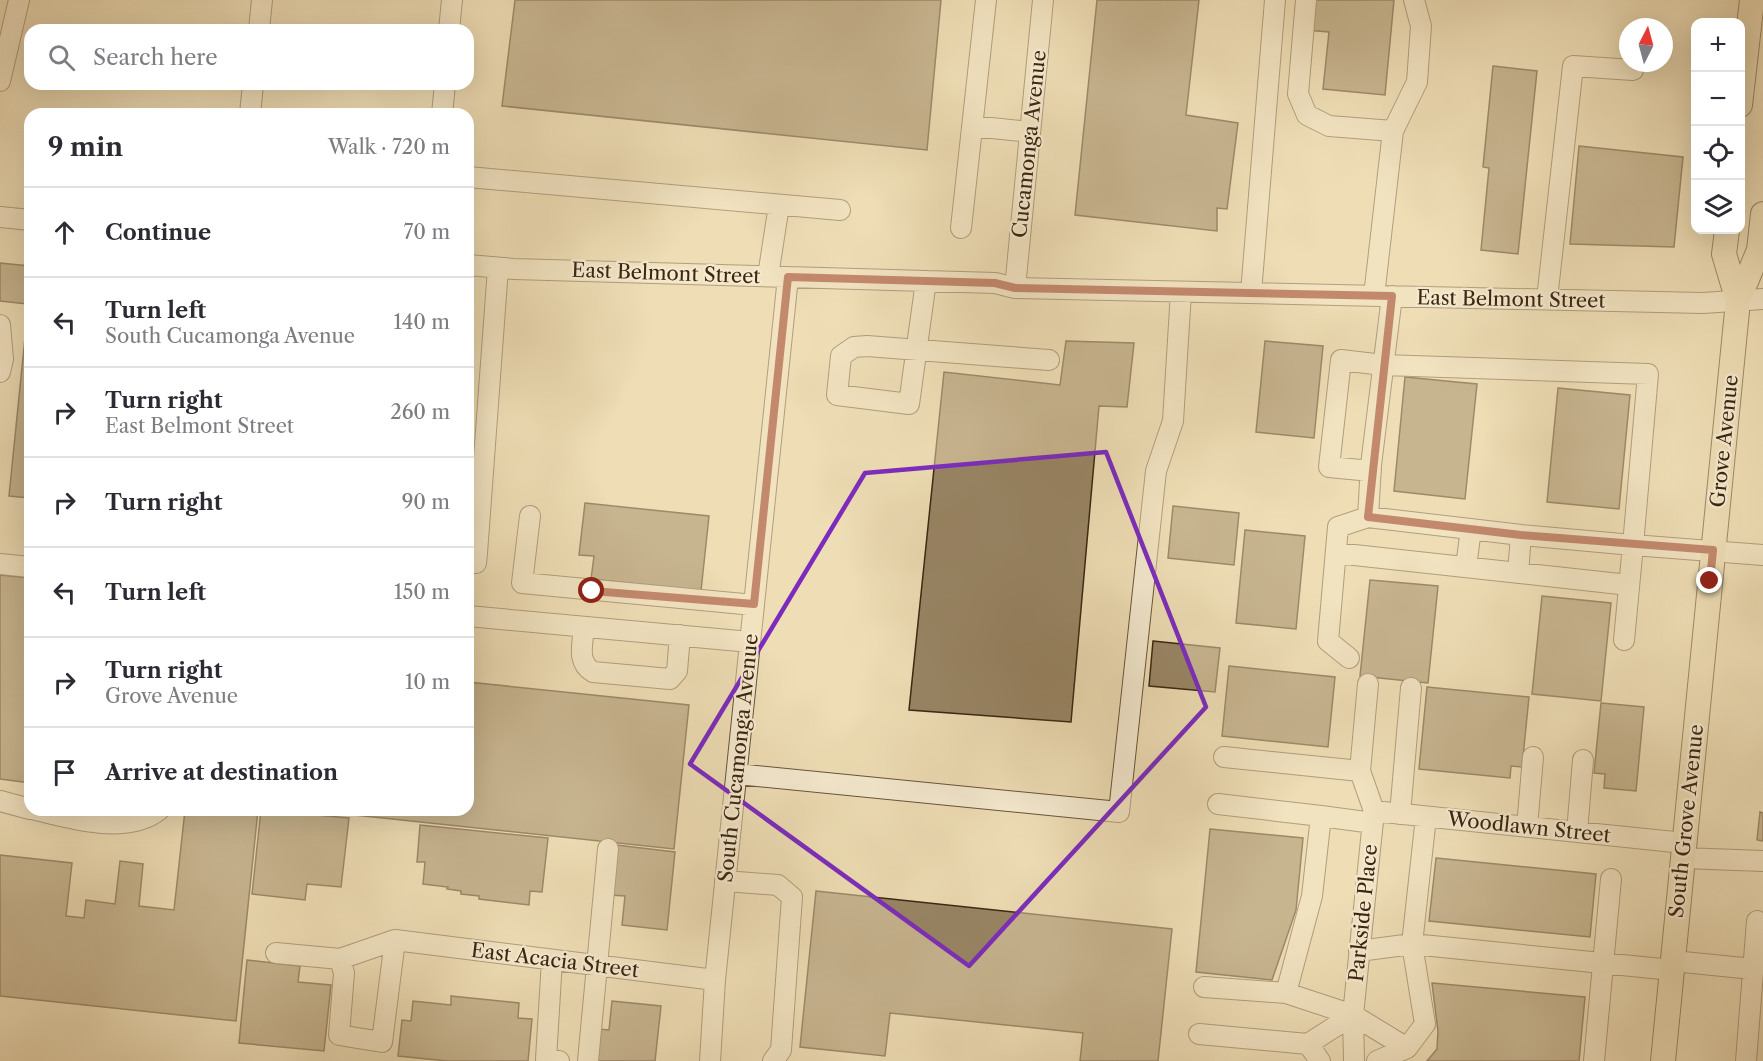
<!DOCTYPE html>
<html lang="en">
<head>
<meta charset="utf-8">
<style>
	:root { --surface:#fff; --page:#f7f7f7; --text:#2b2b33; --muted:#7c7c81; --line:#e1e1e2 }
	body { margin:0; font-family:"Libre Caslon Text",serif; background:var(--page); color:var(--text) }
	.controls { position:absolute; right:18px; top:18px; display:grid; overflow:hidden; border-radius:12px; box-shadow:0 6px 24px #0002 }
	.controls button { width:54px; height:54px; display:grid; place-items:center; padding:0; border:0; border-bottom:2px solid var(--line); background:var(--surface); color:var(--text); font:30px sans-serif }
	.compass { position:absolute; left:1619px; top:18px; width:54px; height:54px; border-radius:50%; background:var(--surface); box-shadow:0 6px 24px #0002; rotate:6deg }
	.stop { position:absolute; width:18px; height:18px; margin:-14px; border:4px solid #8f2418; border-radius:50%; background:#fff }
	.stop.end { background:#8f2418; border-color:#fff; box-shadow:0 2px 6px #0008 }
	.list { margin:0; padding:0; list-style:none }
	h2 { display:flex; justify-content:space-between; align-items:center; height:78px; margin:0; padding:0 24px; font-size:26px }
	h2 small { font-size:20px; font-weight:400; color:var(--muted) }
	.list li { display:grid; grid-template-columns:39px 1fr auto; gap:18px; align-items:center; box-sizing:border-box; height:90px; padding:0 24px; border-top:2px solid var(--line) }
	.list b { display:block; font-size:22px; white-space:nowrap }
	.list p { margin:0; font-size:20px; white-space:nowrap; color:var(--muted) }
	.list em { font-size:20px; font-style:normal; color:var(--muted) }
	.icon { flex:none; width:33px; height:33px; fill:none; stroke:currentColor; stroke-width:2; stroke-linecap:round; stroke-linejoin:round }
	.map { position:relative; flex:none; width:1763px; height:1061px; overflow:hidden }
	.search { position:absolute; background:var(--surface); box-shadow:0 6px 24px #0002; left:24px; top:24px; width:450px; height:66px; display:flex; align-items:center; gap:15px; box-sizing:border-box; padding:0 21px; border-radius:18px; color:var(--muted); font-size:22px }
	.panel { position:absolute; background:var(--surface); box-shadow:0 6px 24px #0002; left:24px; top:108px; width:450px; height:708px; border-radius:18px }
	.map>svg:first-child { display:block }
</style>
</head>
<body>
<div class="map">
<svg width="1763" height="1061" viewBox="0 0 1763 1061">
	<rect width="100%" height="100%" fill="#eeddb5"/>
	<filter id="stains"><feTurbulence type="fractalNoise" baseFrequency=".00333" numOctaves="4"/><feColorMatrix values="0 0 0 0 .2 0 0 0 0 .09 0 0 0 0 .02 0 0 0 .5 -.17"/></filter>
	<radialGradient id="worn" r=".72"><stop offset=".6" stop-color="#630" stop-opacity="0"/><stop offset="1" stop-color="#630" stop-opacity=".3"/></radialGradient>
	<!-- building -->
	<path fill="#988565" stroke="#3b260f" stroke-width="1.5" d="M515,0H941L927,150L502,106Z
		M1097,0H1199L1186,115L1238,123L1227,209L1217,208V231L1075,215Z
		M1309,0H1394L1385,95L1323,89L1329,32L1306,30Z
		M1493,66L1537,71L1518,254L1481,250L1489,168L1483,167Z
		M1579,146L1683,157L1674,247L1570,244Z
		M0,263L30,266L27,304L0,301Z
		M28,308H30V498L9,496Z
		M1066,341L1134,343L1127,407L1099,406L1071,722L909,710L944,372L1060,385Z
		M1265,341L1323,346L1314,438L1256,432Z
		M1405,377L1477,384L1465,499L1394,491Z
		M1558,388L1630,395L1619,509L1547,502Z
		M585,503L709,516L701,591L591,579L594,556L579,555Z
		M1173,506L1239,513L1234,565L1168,558Z
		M1245,530L1305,536L1296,629L1236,623Z
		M0,575L30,578V783L0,779Z
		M1370,580L1438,586L1428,683L1360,676Z
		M1542,596L1611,603L1601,701L1532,694Z
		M1153,641L1220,648L1215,692L1149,686Z
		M1229,666L1335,677L1328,747L1222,736Z
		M468,682L689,705L674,849L307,810H468Z
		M1427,687L1529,697L1522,767L1511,766L1510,778L1419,769Z
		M1601,703L1644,707L1636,791L1604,788L1605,774L1594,773Z
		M185,810H258L236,1021L0,996V855L72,863L66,916L84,918L86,900L115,904L120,861L143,864L139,906L174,910Z
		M261,810L349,818L341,887L307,884L305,900L252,894Z
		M1760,812L1763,813V841L1757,840Z
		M420,825L548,838L542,892L530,891L529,905L479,899V896L461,894V891L447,889L448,887L423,884L425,862H417Z
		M1210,829L1303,838L1296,910L1272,980L1196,972Z
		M616,845L675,852L667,930L622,925L625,896L610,895Z
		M1436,858L1596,874L1590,937L1429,921Z
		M816,891L1172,929L1158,1061H1080L1083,1033L890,1013L885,1056L800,1047Z
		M247,960L300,966L298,982L331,985L324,1051L239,1043Z
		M1432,983L1585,997L1579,1061H1427L1437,1049L1438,1031Z
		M451,996L519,1003L518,1018L532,1019L528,1061H447L398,1056L402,1020L411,1021L413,1001L451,1005Z
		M612,1001L661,1006L655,1061H596L599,1029L609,1030Z"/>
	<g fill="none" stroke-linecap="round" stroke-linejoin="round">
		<!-- minor casing -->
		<g stroke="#685438" stroke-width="22">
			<path id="minor" d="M1306,0L1298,94L1307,115L1329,126L1393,131
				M259,30L262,0
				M449,30L452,0
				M0,81L19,0
				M250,114L253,84
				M442,114L445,84
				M972,126L1030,132
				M468,177L840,210
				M0,217L30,220
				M961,228L986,0
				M468,265L514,269L995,283L1015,288L1703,303L1763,299
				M768,276L779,205
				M926,281L909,404L837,395L841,356L854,347L867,346L1049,360
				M1015,288L1043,0
				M1251,293L1275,0
				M1374,296L1393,131L1417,82L1421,26L1414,0
				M1547,299L1573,66L1633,70
				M0,325L3,359L0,372
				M530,516L522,583L754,605
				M1368,517L1521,535L1633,545L1648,374L1383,365L1341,360L1329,467L1371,471
				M1336,553L1629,585
				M468,563H476L477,553L498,268
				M0,564L30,567
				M1466,567L1471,529
				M1518,573L1521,535
				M468,616L750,642
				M584,627C583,643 576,662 593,672L670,679L677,671L680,635
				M1624,640L1633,545L1763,555
				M1349,658L1328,641L1338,527L1368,517L1371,465L1392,296
				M1224,757L1360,771L1374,811L1353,1015L1354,1061
				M1360,771L1368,684
				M737,774L1119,812L1156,471L1173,421L1181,292
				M0,801L30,809
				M1218,804L1321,816L1312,896L1286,993
				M36,810C71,819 127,835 159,810
				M1374,811L1684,843
				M1400,814L1411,688
				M1321,816L1373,823
				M1527,827L1533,757
				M1577,832L1583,760
				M1683,858L1763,861
				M725,881L778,885L792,897L781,1050L773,1061
				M1359,951L1412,944L1426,817
				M276,953L340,959L344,973L339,1035L382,1042L395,940
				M340,959L395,940L715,980
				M552,960L546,1059L559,1061
				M1673,961L1753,969
				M1204,987L1286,993L1353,1015L1407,1048
				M1199,1034L1308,1044L1353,1015
				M1308,1044L1320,1061
				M588,1061L608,849
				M710,1061L715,980L788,277
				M1377,1061L1407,1048L1425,1024L1412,944L1672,970
				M1594,1061L1611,879
				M1746,1061L1757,921"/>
		</g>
		<!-- major casing -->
		<g stroke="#3b260f" stroke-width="26">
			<path id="major" d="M1740,105L1752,0
				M1727,230L1724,254L1738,301
				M1663,1061L1738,301L1759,250L1763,214"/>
		</g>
		<!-- minor -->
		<use href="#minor" stroke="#f4e9cf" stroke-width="20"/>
		<!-- major -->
		<use href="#major" stroke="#eeddb5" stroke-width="24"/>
	</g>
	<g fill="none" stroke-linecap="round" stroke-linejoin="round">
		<!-- route -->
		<path stroke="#8f2418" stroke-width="8" d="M592,591L754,604L788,277L995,283L1015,288L1392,296L1368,517L1521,535L1713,550L1710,581"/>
	</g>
	<!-- marked area -->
	<path d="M0 0H1763V1061H0ZM1106,452L1206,707L969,966L690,764L865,473Z" fill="#eeddb5" fill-opacity=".55" fill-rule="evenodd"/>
	<path fill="none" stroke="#7b2cbf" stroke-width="4.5" stroke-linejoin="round" d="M1106,452L1206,707L969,966L690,764L865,473Z"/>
	<g text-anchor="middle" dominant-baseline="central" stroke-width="4.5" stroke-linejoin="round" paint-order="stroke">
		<!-- street labels -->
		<g font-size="20" fill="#3b260f" stroke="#f4e9cf">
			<text transform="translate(1029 144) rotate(-84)">Cucamonga Avenue</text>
			<text transform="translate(666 273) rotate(2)">East Belmont Street</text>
			<text transform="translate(1511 299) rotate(1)">East Belmont Street</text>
			<text transform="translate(1724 441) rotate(-84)">Grove Avenue</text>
			<text transform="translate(738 758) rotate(-84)">South Cucamonga Avenue</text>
			<text transform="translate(1686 821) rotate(-84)">South Grove Avenue</text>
			<text transform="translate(1529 827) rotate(6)">Woodlawn Street</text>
			<text transform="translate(1363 913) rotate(-84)">Parkside Place</text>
			<text transform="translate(555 960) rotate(7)">East Acacia Street</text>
		</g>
	</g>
	<rect width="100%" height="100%" filter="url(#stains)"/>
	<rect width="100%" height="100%" fill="url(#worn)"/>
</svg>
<div class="controls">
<button>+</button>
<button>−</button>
<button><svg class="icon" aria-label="locate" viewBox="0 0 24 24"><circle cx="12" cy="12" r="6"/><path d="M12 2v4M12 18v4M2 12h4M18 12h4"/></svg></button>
<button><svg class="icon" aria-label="layers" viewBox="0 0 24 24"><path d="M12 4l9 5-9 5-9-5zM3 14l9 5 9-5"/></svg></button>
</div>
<svg class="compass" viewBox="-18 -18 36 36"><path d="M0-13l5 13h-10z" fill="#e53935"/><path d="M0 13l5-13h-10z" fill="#7c7c81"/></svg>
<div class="stop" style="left:592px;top:591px"></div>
<div class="stop end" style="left:1710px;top:581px"></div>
<div class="search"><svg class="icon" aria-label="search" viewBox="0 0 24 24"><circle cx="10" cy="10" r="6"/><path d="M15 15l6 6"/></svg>Search here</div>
<section class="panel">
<h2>9 min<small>Walk · 720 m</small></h2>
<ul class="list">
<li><svg class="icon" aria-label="ahead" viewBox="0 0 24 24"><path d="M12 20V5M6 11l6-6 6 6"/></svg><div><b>Continue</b></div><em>70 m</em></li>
<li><svg class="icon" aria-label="left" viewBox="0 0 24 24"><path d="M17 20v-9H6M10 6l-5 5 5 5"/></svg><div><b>Turn left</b><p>South Cucamonga Avenue</p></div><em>140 m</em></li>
<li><svg class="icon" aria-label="right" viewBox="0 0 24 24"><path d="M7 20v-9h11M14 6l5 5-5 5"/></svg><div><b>Turn right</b><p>East Belmont Street</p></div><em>260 m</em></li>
<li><svg class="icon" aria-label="right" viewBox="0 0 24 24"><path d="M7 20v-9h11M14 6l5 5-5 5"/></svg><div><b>Turn right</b></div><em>90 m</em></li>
<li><svg class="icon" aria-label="left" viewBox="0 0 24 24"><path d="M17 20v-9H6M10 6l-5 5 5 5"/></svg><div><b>Turn left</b></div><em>150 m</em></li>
<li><svg class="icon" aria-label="right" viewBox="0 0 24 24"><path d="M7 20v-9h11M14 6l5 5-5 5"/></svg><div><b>Turn right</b><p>Grove Avenue</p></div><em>10 m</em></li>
<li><svg class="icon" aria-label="arrive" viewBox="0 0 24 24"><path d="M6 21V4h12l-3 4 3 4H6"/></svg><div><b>Arrive at destination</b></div></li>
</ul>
</section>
</div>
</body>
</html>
